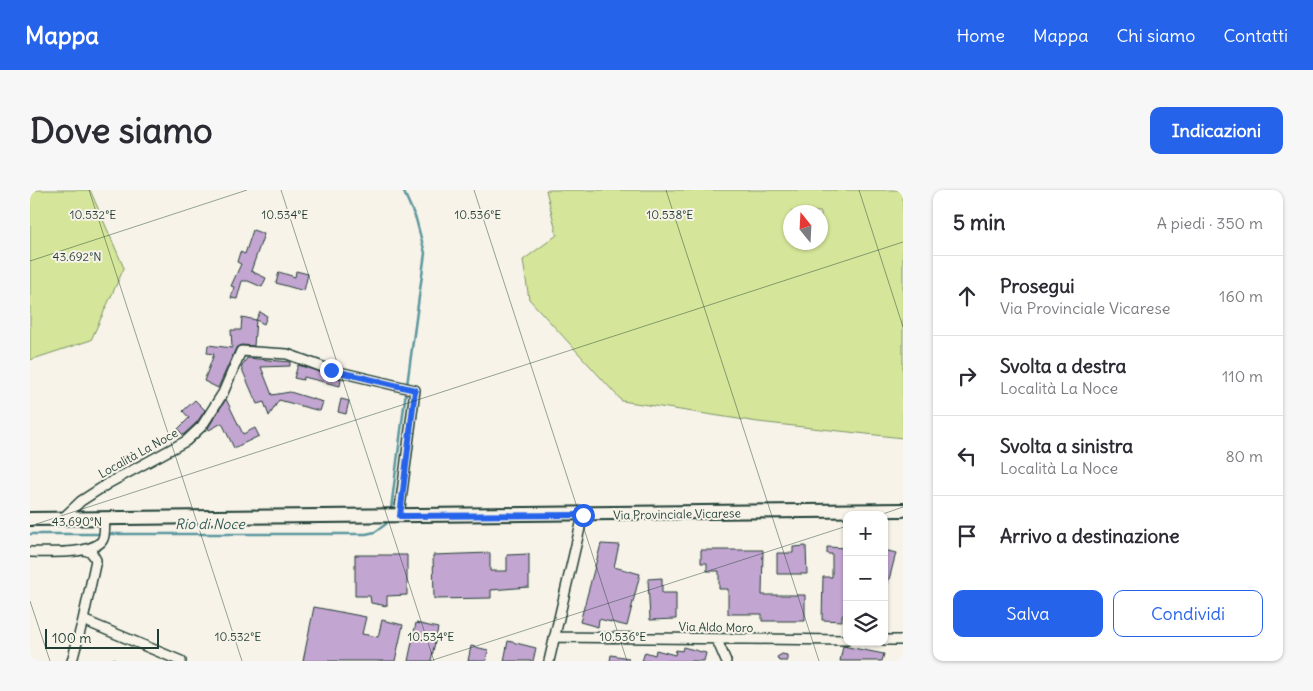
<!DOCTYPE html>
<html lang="it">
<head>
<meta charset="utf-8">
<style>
	:root { --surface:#fff; --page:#f7f7f7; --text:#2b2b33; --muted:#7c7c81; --line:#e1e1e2; --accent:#2563eb }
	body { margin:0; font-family:Delius,sans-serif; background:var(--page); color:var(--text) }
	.controls { position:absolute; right:15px; bottom:15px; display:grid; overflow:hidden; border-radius:10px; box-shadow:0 1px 4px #0004 }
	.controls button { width:45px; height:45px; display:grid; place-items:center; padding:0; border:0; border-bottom:1px solid var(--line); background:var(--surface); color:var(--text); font:25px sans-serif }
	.compass { position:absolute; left:753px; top:15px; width:45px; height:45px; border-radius:50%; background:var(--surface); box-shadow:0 1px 4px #0004; rotate:342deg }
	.scale { position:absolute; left:15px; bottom:12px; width:114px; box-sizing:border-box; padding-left:5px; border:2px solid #1f3d34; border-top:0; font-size:14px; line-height:18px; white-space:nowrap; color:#1f3d34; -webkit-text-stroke:4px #f7f3e8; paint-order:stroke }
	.stop { position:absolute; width:15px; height:15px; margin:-11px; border:4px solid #2563eb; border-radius:50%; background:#fff }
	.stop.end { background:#2563eb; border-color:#fff; box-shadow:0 1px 5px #0008 }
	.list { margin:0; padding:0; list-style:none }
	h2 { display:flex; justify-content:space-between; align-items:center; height:65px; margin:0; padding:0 20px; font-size:21px }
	h2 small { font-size:16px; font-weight:400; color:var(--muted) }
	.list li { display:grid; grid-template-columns:32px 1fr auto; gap:15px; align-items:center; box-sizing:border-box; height:80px; padding:0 20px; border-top:1px solid var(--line) }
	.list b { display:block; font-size:19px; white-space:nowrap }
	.list p { margin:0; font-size:16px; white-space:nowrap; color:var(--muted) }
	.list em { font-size:16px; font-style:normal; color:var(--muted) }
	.actions { display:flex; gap:10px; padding:15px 20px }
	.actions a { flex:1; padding:11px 0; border:1px solid var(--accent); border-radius:10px; text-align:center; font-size:18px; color:var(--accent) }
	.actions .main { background:var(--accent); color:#fff }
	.icon { flex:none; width:28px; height:28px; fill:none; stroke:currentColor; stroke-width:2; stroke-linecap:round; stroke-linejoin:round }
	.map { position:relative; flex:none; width:873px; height:471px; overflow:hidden; border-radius:10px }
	header { display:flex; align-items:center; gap:30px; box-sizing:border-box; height:70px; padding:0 25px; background:var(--accent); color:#fff }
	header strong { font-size:24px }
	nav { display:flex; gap:28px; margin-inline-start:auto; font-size:18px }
	.intro { display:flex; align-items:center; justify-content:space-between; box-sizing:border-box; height:120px; padding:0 30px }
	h1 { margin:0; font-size:35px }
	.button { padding:12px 22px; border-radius:10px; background:var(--accent); color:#fff; font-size:18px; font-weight:700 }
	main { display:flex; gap:30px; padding:0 30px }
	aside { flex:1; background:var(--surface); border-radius:10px; box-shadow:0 1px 4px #0004 }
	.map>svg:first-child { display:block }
</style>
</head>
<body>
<header>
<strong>Mappa</strong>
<nav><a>Home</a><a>Mappa</a><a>Chi siamo</a><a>Contatti</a></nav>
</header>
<div class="intro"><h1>Dove siamo</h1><a class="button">Indicazioni</a></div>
<main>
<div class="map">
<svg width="873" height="471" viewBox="0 0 873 471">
	<rect width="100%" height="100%" fill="#f7f3e8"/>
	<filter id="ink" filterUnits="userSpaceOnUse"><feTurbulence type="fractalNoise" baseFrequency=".02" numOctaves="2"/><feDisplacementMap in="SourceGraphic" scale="10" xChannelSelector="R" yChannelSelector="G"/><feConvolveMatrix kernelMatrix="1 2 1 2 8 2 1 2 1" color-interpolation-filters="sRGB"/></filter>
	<g filter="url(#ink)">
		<!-- green -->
		<path fill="#d5e69a" stroke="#7a9267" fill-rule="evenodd" d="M0,0H60L94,78L61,150L0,170Z
			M516,0H873V248L728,232L592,211L499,109L493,70L527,45ZM761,22H791V52H761Z"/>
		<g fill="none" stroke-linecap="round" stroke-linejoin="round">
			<!-- stream -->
			<path stroke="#5d979f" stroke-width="2.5" d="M373,0L386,29L395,63L377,195
				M361,319L376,201
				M0,344H336L345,342L356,334
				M84,471V469"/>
		</g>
		<!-- building -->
		<path fill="#c3a5d1" stroke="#1f3d34" d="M223,40L234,44L221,81L236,88L232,97L218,91H212L207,109L201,108L204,97L201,96L211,74L207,72L210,62L215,64Z
			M266,81L278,84L274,101L246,93L249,82L265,87Z
			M230,122L237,126L234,134L226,130Z
			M212,127L226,130L224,156L211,155L206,158L188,198L174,191L184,164L177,163L178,155L202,158L201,140H211Z
			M217,168L260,172V176L231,177L242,205L260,202L293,212L290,221L249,210L239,226L234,212L227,214L211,177Z
			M268,175L311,189L310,196L274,187L273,190L264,188Z
			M196,209L213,244L225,238L229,246L204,258L192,233L179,240L178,238Z
			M311,209L319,211L316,224L308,222Z
			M165,210L175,220L167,232L153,245L148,239L159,228L153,221Z
			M571,354L589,355L584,377L610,384L597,436L569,429L568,437L550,432Z
			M776,356L777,384H747V363H763V357Z
			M797,357L817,358V425H812V431L792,430L793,387H802V364H797Z
			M671,360H733L732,405H775V431H732V424H698V399H689V381H677V373H671Z
			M854,360L866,363L856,401L854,400Z
			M460,363V381H477V365L499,364V397L461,400V408L404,409L403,365Z
			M325,365H377V405L357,406V416L341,413L340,406H325Z
			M632,388V403H646V429L620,430L618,389Z
			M284,417L336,427L332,444L348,447L352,430L373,435L365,471H273Z
			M386,433L408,438L401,471H378Z
			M478,451L506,458L503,471H474Z
			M441,456L458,460L456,471H438Z
			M813,456L854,464L852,471H810Z
			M653,457L676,463L674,471H612L615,462L625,465L626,460L645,465L646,460L652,461Z
			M752,464L757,465V471H749L747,467Z
			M581,465L599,468L598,471H580Z"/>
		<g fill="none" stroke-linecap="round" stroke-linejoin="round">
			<!-- minor casing -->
			<g stroke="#1f3d34" stroke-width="12">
				<path id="minor" d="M32,329L51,311L79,293L156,251L172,236L193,203L211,161L257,164L301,180L385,200L369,326
					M0,362C18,362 57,365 71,352C76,347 74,335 75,328
					M53,430L66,370L62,363L54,360
					M524,447L817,450
					M687,450L696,471
					M854,450H873
					M42,471L53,430L151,471
					M519,471L553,325"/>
			</g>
			<!-- secondary casing -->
			<g stroke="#1f3d34" stroke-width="16">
				<path id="secondary" d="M0,329L873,320"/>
			</g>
			<!-- minor -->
			<use href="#minor" stroke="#f7f3e8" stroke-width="9"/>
			<!-- secondary -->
			<use href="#secondary" stroke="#f7f3e8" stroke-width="12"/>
		</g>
	</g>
	<g fill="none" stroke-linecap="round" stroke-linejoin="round" filter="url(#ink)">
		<!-- route -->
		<path stroke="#2563eb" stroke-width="6" d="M301,180L385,200L370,326L553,325"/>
	</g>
	<!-- ticks -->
	<path fill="none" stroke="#1f3d34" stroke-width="1" stroke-opacity="0.45" d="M59,0L212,471M251,0L404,471M444,0L597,471M636,0L789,471M829,0L873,137M0,71L217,0M850,325L873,317M0,336L873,52M0,411L20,471M400,471L817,336"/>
	<g text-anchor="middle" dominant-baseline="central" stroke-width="4" stroke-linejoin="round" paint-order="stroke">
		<!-- street labels -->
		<g font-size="12" fill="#1f3d34" stroke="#f7f3e8">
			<text transform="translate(108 263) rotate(-29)">Località La Noce</text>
			<text transform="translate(647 324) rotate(-1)">Via Provinciale Vicarese</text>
			<text transform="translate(686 437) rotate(1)">Via Aldo Moro</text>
		</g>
		<!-- water labels -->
		<g font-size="14" font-style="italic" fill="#345b58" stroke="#f7f3e8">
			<text x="180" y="334">Rio di Noce</text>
		</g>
	</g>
	<g font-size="12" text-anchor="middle" fill="#1f3d34" stroke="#f7f3e8" stroke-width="4" stroke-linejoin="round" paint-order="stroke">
		<text x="63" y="29">10.532°E</text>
		<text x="255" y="29">10.534°E</text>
		<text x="448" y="29">10.536°E</text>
		<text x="640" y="29">10.538°E</text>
		<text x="47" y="71">43.692°N</text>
		<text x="47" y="336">43.690°N</text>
		<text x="208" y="451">10.532°E</text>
		<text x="401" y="451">10.534°E</text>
		<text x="593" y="451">10.536°E</text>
	</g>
</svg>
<div class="controls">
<button>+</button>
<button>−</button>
<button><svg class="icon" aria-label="layers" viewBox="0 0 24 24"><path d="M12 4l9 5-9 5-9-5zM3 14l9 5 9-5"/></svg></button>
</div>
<svg class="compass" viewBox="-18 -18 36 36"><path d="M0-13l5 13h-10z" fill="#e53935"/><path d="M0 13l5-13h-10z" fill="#7c7c81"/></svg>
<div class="scale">100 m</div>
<div class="stop" style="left:553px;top:325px"></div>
<div class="stop end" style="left:301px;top:180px"></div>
</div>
<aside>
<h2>5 min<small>A piedi · 350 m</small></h2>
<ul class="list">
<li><svg class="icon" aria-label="ahead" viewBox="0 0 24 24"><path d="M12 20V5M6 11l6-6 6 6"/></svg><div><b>Prosegui</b><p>Via Provinciale Vicarese</p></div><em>160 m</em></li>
<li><svg class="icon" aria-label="right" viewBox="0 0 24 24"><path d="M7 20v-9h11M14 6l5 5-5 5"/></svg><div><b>Svolta a destra</b><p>Località La Noce</p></div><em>110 m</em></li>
<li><svg class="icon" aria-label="left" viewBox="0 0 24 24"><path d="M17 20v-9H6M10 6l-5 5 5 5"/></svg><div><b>Svolta a sinistra</b><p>Località La Noce</p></div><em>80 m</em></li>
<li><svg class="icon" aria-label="arrive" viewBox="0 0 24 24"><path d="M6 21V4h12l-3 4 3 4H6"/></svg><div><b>Arrivo a destinazione</b></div></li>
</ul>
<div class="actions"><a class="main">Salva</a><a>Condividi</a></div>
</aside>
</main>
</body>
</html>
